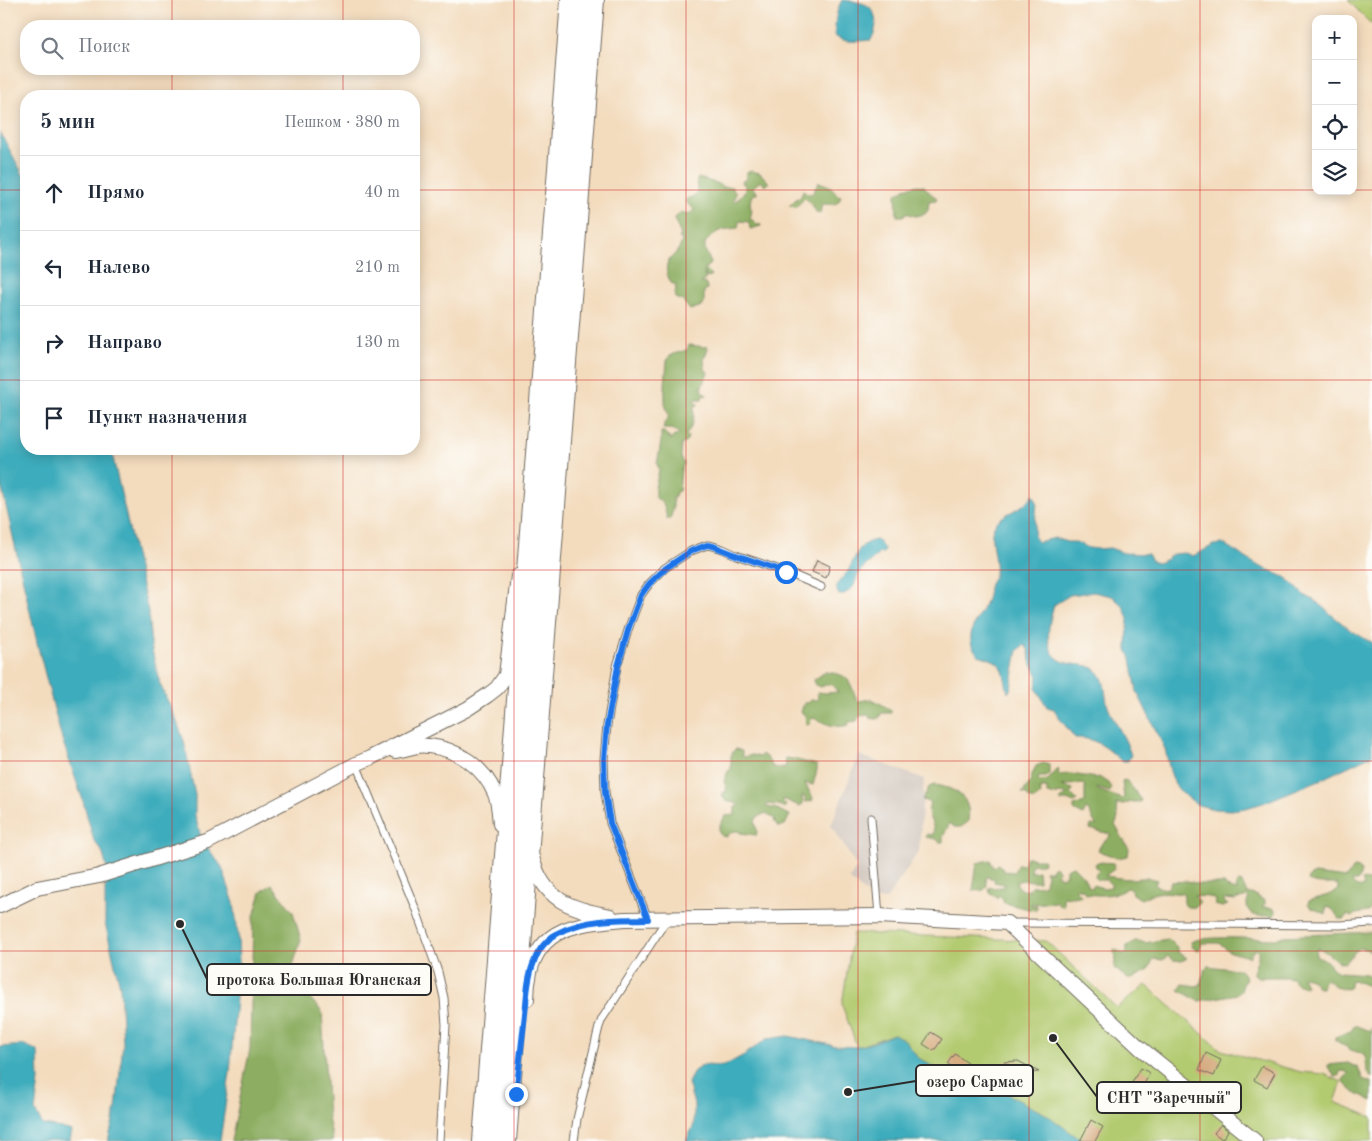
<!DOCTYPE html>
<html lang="ru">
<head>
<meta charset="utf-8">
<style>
	:root { --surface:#fff; --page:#f6f6f7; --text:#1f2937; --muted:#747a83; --line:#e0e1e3 }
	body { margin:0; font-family:"Old Standard TT",serif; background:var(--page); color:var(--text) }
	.controls { position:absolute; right:15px; top:15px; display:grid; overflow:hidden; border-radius:10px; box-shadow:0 2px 12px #0003 }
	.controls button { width:45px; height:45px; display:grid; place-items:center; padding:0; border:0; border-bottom:1px solid var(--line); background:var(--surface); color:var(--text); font:25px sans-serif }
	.stop { position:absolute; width:15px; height:15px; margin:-11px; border:4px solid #1a73e8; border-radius:50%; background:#fff }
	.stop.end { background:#1a73e8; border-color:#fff; box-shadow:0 1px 5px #0008 }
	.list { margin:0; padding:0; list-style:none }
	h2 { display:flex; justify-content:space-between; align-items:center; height:65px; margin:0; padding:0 20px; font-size:21px }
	h2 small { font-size:16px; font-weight:400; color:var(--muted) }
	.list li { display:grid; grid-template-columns:32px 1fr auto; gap:15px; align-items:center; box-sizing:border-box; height:75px; padding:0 20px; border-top:1px solid var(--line) }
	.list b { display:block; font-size:19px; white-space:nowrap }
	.list em { font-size:16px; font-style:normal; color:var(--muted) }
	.icon { flex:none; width:28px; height:28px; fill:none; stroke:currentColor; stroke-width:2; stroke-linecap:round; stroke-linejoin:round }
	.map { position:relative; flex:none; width:1372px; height:1141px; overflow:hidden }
	.search { position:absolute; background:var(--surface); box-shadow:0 2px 12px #0003; left:20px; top:20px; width:400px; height:55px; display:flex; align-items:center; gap:12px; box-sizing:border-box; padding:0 18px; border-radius:20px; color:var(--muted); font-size:19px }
	.panel { position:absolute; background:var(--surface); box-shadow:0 2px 12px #0003; left:20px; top:90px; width:400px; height:365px; border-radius:20px }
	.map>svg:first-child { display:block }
</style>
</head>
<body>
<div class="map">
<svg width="1372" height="1141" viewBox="0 0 1372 1141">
	<rect width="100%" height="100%" fill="#fdfcf7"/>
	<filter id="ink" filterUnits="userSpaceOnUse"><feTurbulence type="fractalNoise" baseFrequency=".02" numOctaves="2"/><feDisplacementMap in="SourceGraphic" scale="10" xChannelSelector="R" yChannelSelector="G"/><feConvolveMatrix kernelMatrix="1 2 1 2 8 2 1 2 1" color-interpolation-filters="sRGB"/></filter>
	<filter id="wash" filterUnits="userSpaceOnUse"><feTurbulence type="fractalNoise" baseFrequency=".0096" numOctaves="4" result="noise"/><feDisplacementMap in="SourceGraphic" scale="20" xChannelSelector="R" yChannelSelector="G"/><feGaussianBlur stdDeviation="1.12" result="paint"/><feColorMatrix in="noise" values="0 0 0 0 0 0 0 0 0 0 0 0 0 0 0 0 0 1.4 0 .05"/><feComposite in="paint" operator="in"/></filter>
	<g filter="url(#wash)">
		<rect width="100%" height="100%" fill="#f3dbbd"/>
		<!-- industrial -->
		<path fill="#cdc2b9" d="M859,755L924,779L919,851L886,900L873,899L849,879L857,867L831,825Z"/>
		<!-- green -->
		<path fill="#b2ca6f" stroke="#6e7a4d" d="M1348,0H1372V25Z
			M853,933L1046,941L1117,1008L1146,985L1221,1050L1301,1072L1324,1074L1342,1082L1335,1102L1372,1117V1141H1085L1074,1135L1047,1115L1020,1101L992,1084L975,1082L941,1072L917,1057L906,1041L894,1034L857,1047L842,1005Z"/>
		<!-- forest -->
		<path fill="#8dae62" stroke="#5c6c46" d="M751,171L760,173L768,181V184L766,186L762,182H759L753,187V189L757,192V194H753C750,198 749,206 752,210L750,219L754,221V223L761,225V226L750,229L749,222L740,221L739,222L738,228C720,230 718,229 705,243V250L711,263L705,269L711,275L710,277L706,278L705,272L704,271L705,280L701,283L706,284L707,287V289L704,291V301L702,306L690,310L683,301L678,299L675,297L676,285L671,283C657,257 680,259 682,239L679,238L681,235L674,219L681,212L687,215C690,214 693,212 694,209L687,203L686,199L692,197L697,193V180L698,178L716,183L723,187H732L736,194L733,200L736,201L745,191V185L741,182L746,179V173Z
			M819,182C824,184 829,185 833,189C836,192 836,195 841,196C838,207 831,204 822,204L820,213H817L809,201L805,198L796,207L789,206L796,199L801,196L803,190L809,194H812Z
			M918,185L924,186L930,193L937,198L936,200L929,201L928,210L925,214L915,216L906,213L903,216H897L896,194L898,192L903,191L904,188Z
			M689,345L705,347L707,346L708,348L704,359L705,369L708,372C706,380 696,389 707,395L702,396V399H694L695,402L697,403L698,405L694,406C694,420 694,424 686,435L688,437L686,442L681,445V457L684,464L681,469L679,491L676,492L675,496L673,497V510L670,519H667C665,510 665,502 656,498C652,489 659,477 659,468L658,467L657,464L661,442V432H664L671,440L673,437L680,434L672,429H663C664,421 667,422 668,418C670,414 665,407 665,402C664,389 666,375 667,361L670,355L687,350Z
			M825,672C850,675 848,678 857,700L860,701C875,697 878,703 891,710V713H881L880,717L877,719L870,718L869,715L860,716L858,718L857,721L849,722L848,725C834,729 826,723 813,718L811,719L810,724H806L805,715L801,712L804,703H808L811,700H817L818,698L817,692L826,693L838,692L832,685L828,684L821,687L815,685L814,680Z
			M736,749L742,751V756L744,757L752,755L760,757L762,754L767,758L773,767L777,768L786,767L785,758L793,759L817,765V770L813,785L805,783L813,798L812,801L806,802L804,796H802L803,804L799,806L783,799V803L786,805L785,808L778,805L767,804L766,806C770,808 773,808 777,809C782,811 785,814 790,815L785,825L779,827L775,823L774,818L769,816L766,813L757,817L755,822L757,832L756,835L740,833L739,831H735L727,835V837L722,836L719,833V827L725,816L735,815V807L739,805V804L726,801L722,796L724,792L727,791L724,781L728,771L731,770V756L734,750Z
			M1043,763L1049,765V774L1046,777H1039L1038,779L1040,781L1048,780L1058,769L1059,770L1058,775L1071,774L1096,778L1099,777L1108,783L1111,788L1110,792L1097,788L1098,790L1122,799L1124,797L1122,781L1123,780L1127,781C1129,785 1131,786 1133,789C1136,792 1137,796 1141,800L1140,802C1130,801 1126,805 1116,804L1118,817L1116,824L1115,825L1129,849L1128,856L1116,858C1110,854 1104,854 1098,850L1102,843L1109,838L1110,834L1090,829L1091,825L1096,826V825L1088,810L1086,809L1083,815L1074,810V806L1085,802V787L1083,784L1066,785L1062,786L1073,789L1071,794L1077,800L1074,803L1067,800L1061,802V798L1066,796V794L1058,793L1057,795L1047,794V788H1040L1041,795L1034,800L1029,798L1026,794L1022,793L1030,783L1031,777L1036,766Z
			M934,785C956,788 972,797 968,822L961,827H954L951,824H949L945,833L943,835V842H939L937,839L925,837L927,834L933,835C936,821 924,818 930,804L929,802L922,800L923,799L929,787Z
			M1026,857H1029L1033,859H1043L1044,862L1042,864H1034L1031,866L1030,870L1031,872L1038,871L1039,881C1029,882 1026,878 1016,882C1019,890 1021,891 1029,890L1031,886L1044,885L1045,883L1047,875L1045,871H1051L1052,868L1055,866L1058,871L1057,875L1062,877L1066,875V869L1073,866L1083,876L1090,888H1092L1093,885L1103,888L1111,887V884L1106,880H1097L1095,878L1096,873L1100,869L1096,867L1095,864L1098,862L1113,863L1115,865L1114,869L1105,876C1114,877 1123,879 1131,879C1141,878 1147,877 1157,880L1155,884C1159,888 1163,889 1168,888L1171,882L1188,881L1198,884H1225L1227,887L1236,891H1237L1236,885L1238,882L1242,883L1247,893L1255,895L1265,901V904L1262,907L1273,908L1275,910L1274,917C1269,914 1264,917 1258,916C1249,915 1244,906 1249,898L1246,896L1245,898L1236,899V900L1225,899L1224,902L1228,905L1222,907L1215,905L1216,900L1210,897L1194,896L1200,902L1195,907C1185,908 1183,906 1184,896L1183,894C1164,892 1159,890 1141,899L1132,894L1131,890L1129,888C1126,888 1124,890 1122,891C1114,896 1093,896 1085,893L1084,890L1076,888V890L1081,895V896L1072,897L1063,896V906L1059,905L1056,901L1055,902L1031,904L1032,906L1036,905L1037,908L1035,910C1024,909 1015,905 1004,903L1003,899L999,895L998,896L997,898L990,892L989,888L1003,887L1004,884L994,882L995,879L987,877L986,878L987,886C984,892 979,891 973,890L977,863L990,860L994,868L998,864L1002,868L1003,871L1014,872L1018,864L1023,865L1024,864Z
			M1354,868L1360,869L1361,871L1359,879L1357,881H1353L1352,882C1354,886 1359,889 1364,886L1362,880L1369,881L1372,884V907L1368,912L1355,914L1352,917L1347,915L1345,919H1339C1336,914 1333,907 1326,907V914L1310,907L1308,903L1309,901L1328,895L1339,890L1337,884C1327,884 1317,885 1308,881L1309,877L1315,874L1346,878Z
			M272,884L293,912L301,940L290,975L322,1012L328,1118L333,1141H231L250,1049L253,920L261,892Z
			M1372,932V951L1361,948L1357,949L1350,958L1344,963C1333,962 1328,950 1317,948L1316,953V956C1330,959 1329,968 1339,972L1367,974L1370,979L1368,985H1365L1354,980L1350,981V987L1347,989L1335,986L1326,979L1324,980L1322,988H1318L1312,980L1303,976L1302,977L1306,985L1305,987L1296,984L1294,982V979L1287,977H1258L1254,974C1254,965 1261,956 1257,949L1254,950L1249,957L1230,952L1222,945L1218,943H1203L1201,945L1199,950L1192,947L1191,942C1202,935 1259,939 1276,939L1284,936Z
			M1167,939C1173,943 1177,945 1178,952L1187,958L1182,961L1173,960L1168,956L1163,960L1154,959L1148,970L1132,979H1128L1114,968L1116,955L1114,953V949L1124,954L1126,953L1127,946L1135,941H1139L1145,943Z
			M1208,966L1240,970L1246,977L1241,990L1237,994L1199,1001L1179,990L1183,984L1196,986L1200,985L1205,969Z
			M1354,1025L1367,1030H1371L1372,1027V1078L1367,1072L1366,1059L1363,1054L1351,1050L1335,1040V1037L1351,1031Z
			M1348,1063L1358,1068L1363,1079L1372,1083V1101L1351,1090L1342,1081L1348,1074L1347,1072L1342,1071L1339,1073V1076L1335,1077L1328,1067V1065Z"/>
		<!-- water -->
		<path fill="#3eacbc" stroke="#346c74" d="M842,0C855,2 872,1 875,17C877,26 875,32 871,40C858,41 845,44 835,36C834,24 836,11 842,0Z
			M0,132L26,180V449H111L148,612L151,646L160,684L175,717L184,741L195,795V816L202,840L222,867L234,903L238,934L239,962L230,1073L220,1141H108L116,1109L123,1043L120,986L105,923V889L109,876L102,851L94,841L83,801L61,736L38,647L0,480Z
			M1033,494L1037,502L1034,536L1038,542L1055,538L1067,542H1076L1089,548L1098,549L1110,548L1124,553L1148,554L1152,561L1157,563L1167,559L1173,554L1185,553L1193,556L1214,545L1224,544L1257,565L1287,578L1304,595L1314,600L1349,629L1367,640L1372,642V755L1322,779L1263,803L1246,808L1231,810L1214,809L1198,805L1183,794L1175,785L1170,771L1165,749L1137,692L1131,659L1127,649L1128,618L1123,606L1112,596L1093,592L1070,595L1054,605C1048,625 1041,657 1068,663C1080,666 1092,663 1100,674C1106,683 1105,697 1108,707C1112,718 1119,727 1124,738C1127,743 1129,750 1131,755L1128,761H1121C1108,748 1094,737 1075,738L1060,719L1054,709L1047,707L1036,688L1038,676L1030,661L1029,651L1025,645L1018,650L1011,688L1008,693C1002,665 1005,663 978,655C975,650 971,646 971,641C969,626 982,613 987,599C989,594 988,589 990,584C991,580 994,577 995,574C997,561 989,539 993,528C999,512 1025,511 1033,494Z
			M877,540L885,550L883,553H879C874,560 867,564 861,570C852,582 859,587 842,595H839C832,584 843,579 848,571C856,557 858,542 877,540Z
			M894,1034L906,1041L917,1057L941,1072L975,1082L991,1084L1020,1101L1047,1115L1074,1135L1085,1141H686L694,1125V1104L688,1083L694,1071L703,1065L724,1066L744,1055L767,1039L788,1036L836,1046L857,1047L875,1042Z
			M25,1045L38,1051L39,1081L35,1111L43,1125L61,1128L72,1131L70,1141H0V1047Z"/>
		<g id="blocks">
			<!-- building -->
			<path fill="#d6ac81" d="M817,560L830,566L826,578L812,572Z
				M931,1032L942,1039L934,1051L923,1044Z
				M1206,1053L1221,1060L1214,1076L1199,1070Z
				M955,1054L972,1066L964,1076L948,1064Z
				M1018,1061L1039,1072L1004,1074V1062Z
				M1262,1066L1275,1073L1267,1087L1254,1080Z
				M1140,1068L1150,1073L1138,1095L1128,1090Z
				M1091,1120L1103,1127L1095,1141H1080Z
				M1221,1124L1228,1131L1222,1139L1214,1133Z"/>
		</g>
	</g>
	<g filter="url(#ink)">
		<use href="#blocks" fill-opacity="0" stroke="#71695e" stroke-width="1"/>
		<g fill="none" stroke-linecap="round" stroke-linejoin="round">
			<!-- service casing -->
			<g stroke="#71695e" stroke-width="9">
				<path id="service" d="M356,764L416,910L438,972L444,998L446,1025L439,1141
					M871,818L879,916
					M648,919L610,823L605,792L604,759L607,725L617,666L629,627L641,595L649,584L665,568L691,551L707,545L713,546L723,549L736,555L786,572L821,587
					M1010,923L1340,925L1372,923
					M574,1141L577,1119L599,1027L602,1019L667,919"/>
			</g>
			<!-- minor casing -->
			<g stroke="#71695e" stroke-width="16">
				<path id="minor" d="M395,751C403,750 410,747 418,746C422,745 426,746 429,746C458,749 484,767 495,794C499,804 499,814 500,824
					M532,857C543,900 570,909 610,916
					M0,906L37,888L99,876L208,842L356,764L370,758L467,709L488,695L497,688L506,675L518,576
					M527,999C527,990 528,981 530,972C541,924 585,923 625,919L879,916L1007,923L1139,1047L1255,1141"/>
			</g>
			<!-- trunk casing -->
			<g stroke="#71695e" stroke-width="24">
				<path id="trunk" d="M484,1141L572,0
					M505,1141L593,0"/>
			</g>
			<!-- service -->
			<use href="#service" stroke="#fff" stroke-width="7"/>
			<!-- minor -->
			<use href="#minor" stroke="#fff" stroke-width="14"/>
			<!-- trunk -->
			<use href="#trunk" stroke="#fff" stroke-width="22"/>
		</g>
	</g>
	<g fill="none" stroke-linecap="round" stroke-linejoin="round" filter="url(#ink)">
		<!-- route -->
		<path stroke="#1a73e8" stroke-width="6" d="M516,1094C519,1068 522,1041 525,1014C527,997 527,978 534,962C538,950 547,939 558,933C583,919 620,919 648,919L610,823L605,792L604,759L607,725L618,666L629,627L641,595L649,584L666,568L691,551L707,545L713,546L736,555L786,572"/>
	</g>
	<!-- grid -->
	<path fill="none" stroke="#d62828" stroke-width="1" stroke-opacity="0.55" d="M172,0V26M343,0V26M514,0V1141M686,0V1141M858,0V1141M1029,0V1141M1200,0V1141M172,69V96M343,69V96M0,190H26M414,190H1316M1353,190H1372M0,380H26M414,380H1372M172,449V1141M343,449V1141M0,570H1372M0,761H1372M0,951H1372"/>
	<!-- callouts -->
	<path fill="none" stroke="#2b2b2b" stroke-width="2" d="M180 924L207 979M848 1092L916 1081M1053 1038L1097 1097"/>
	<g fill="#2b2b2b" stroke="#fdfcf7" stroke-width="2">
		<circle cx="180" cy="924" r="5"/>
		<circle cx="848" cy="1092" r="5"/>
		<circle cx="1053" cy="1038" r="5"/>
	</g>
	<g fill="#fdfcf7" stroke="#2b2b2b" stroke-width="2">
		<rect x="207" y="964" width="224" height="31" rx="5"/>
		<rect x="916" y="1065" width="117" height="31" rx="5"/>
		<rect x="1097" y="1082" width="144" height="31" rx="5"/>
	</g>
	<g font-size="16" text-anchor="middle" font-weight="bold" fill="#2b2b2b">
		<text x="319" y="985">протока Большая Юганская</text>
		<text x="975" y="1087">озеро Сармас</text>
		<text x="1169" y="1103">СНТ "Заречный"</text>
	</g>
</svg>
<div class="controls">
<button>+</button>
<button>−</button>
<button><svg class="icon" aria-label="locate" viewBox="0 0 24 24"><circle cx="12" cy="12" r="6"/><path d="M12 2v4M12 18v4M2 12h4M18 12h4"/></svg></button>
<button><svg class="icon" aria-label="layers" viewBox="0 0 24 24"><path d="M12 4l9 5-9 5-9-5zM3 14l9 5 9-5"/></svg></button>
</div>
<div class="stop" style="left:786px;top:572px"></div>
<div class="stop end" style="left:516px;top:1094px"></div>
<div class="search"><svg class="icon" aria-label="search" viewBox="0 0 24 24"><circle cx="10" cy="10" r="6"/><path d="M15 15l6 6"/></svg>Поиск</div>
<section class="panel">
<h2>5 мин<small>Пешком · 380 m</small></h2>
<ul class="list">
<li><svg class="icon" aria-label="ahead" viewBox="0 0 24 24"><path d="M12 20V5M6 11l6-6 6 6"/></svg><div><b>Прямо</b></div><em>40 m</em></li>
<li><svg class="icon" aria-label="left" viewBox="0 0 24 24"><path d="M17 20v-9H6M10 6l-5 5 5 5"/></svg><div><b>Налево</b></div><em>210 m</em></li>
<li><svg class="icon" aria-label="right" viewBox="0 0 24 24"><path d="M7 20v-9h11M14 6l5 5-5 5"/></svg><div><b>Направо</b></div><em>130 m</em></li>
<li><svg class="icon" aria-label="arrive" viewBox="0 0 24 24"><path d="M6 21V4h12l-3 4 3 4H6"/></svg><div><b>Пункт назначения</b></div></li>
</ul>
</section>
</div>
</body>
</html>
